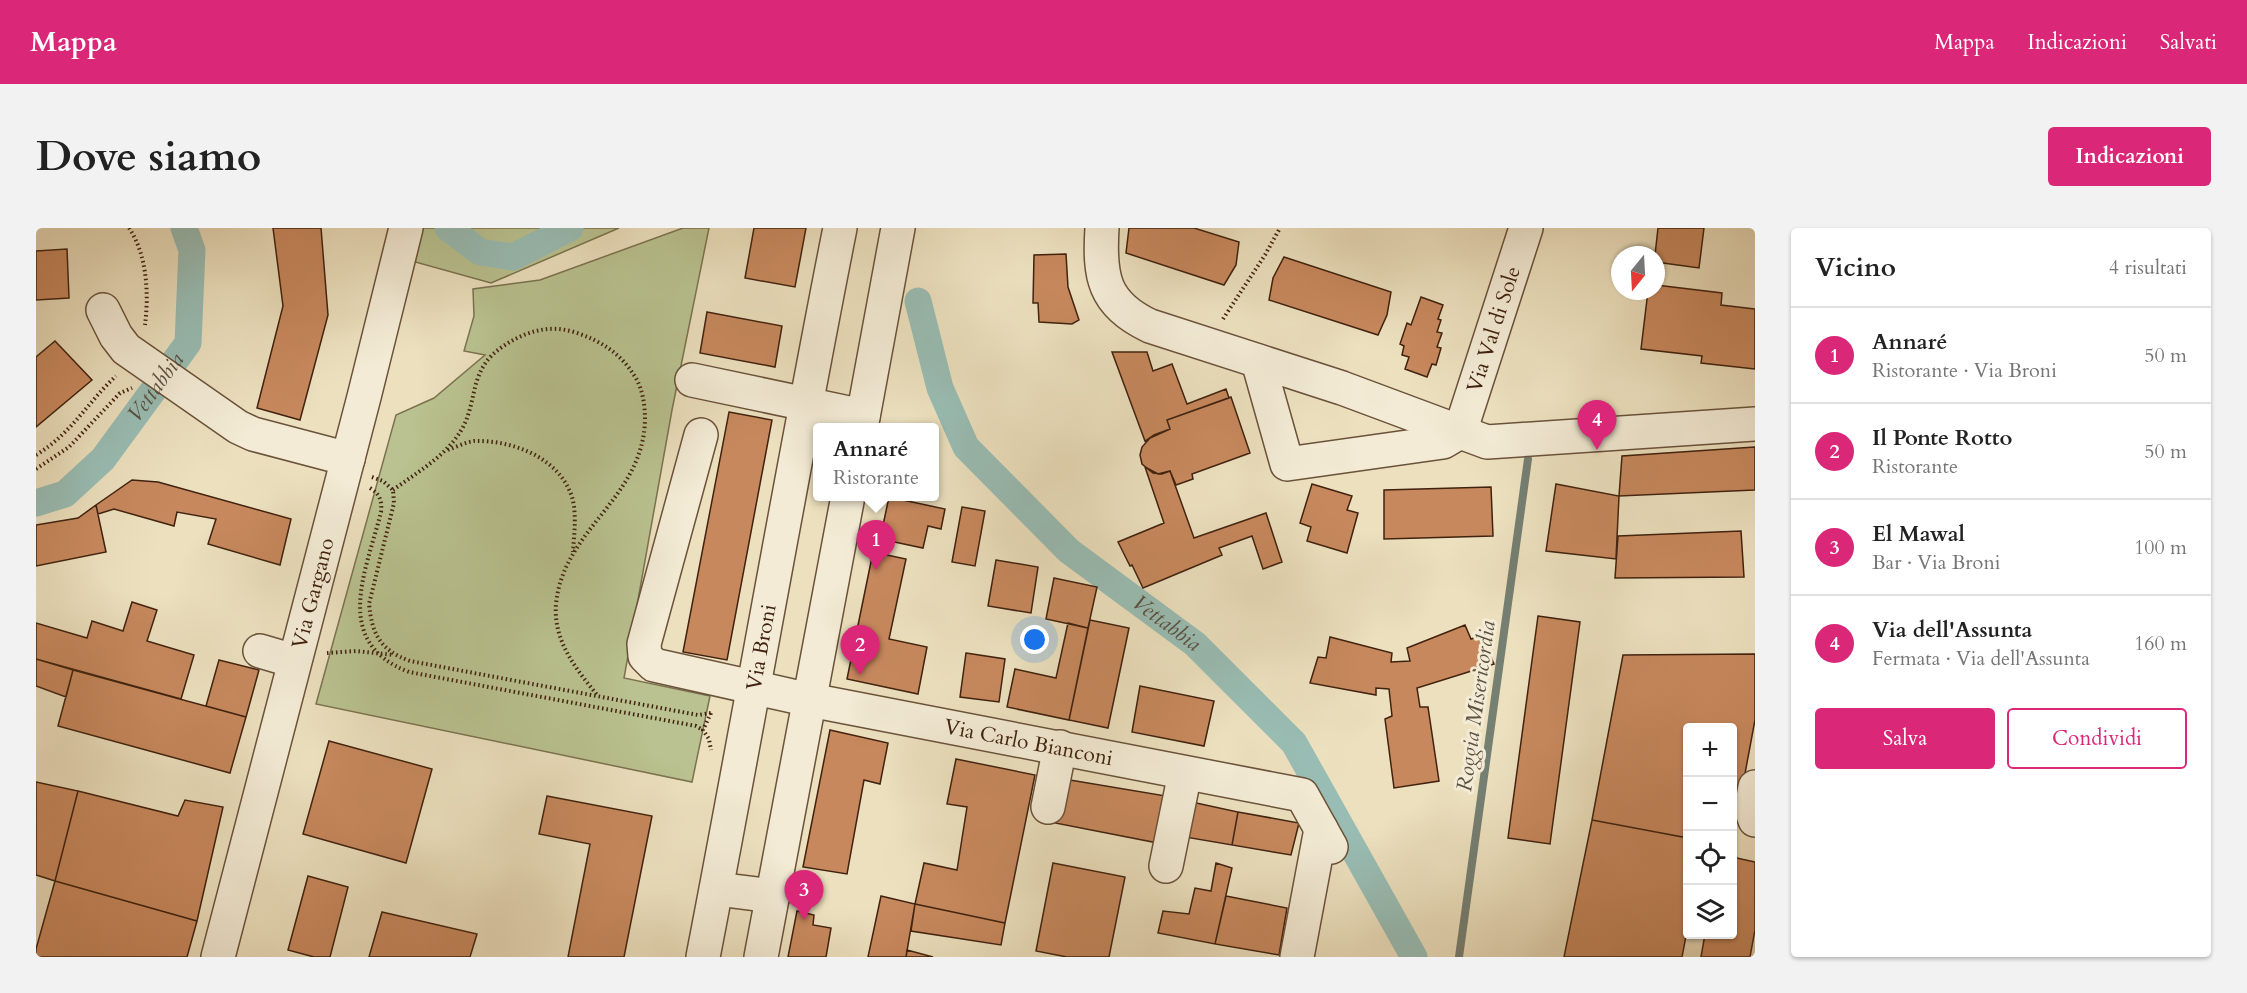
<!DOCTYPE html>
<html lang="it">
<head>
<meta charset="utf-8">
<style>
	:root { --surface:#fff; --page:#f2f2f2; --text:#222; --muted:#767676; --line:#e0e0e0; --accent:#db2777 }
	body { margin:0; font-family:Cardo,serif; background:var(--page); color:var(--text) }
	.controls { position:absolute; right:18px; bottom:18px; display:grid; overflow:hidden; border-radius:6px; box-shadow:0 2px 4px #0004 }
	.controls button { width:54px; height:54px; display:grid; place-items:center; padding:0; border:0; border-bottom:2px solid var(--line); background:var(--surface); color:var(--text); font:30px sans-serif }
	.compass { position:absolute; left:1575px; top:18px; width:54px; height:54px; border-radius:50%; background:var(--surface); box-shadow:0 2px 4px #0004; rotate:198deg }
	.you { position:absolute; left:999px; top:412px; width:21px; height:21px; margin:-15px; border:4px solid #fff; border-radius:50%; background:#1a73e8; box-shadow:0 0 0 9px #1a73e833 }
	.badge { display:grid; place-items:center; width:39px; height:39px; border-radius:50%; background:var(--accent); color:#fff; font-size:20px; font-weight:700 }
	.pin { position:absolute; translate:-50% -50px; filter:drop-shadow(0 2px 3px #0008) }
	.pin::after { content:''; position:absolute; top:32px; width:21px; height:18px; background:inherit; clip-path:polygon(0 0,100% 0,50% 100%) }
	.popup { position:absolute; left:777px; top:195px; width:126px; height:78px; box-sizing:border-box; display:grid; place-content:center; border-radius:6px; background:var(--surface); filter:drop-shadow(0 2px 4px #0005); font-size:20px; white-space:nowrap; color:var(--muted) }
	.popup b { font-size:22px; color:var(--text) }
	.popup::after { content:''; position:absolute; left:50%; top:100%; margin-left:-12px; border:12px solid transparent; border-top-color:var(--surface) }
	.list { margin:0; padding:0; list-style:none }
	h2 { display:flex; justify-content:space-between; align-items:center; height:78px; margin:0; padding:0 24px; font-size:26px }
	h2 small { font-size:20px; font-weight:400; color:var(--muted) }
	.list li { display:grid; grid-template-columns:39px 1fr auto; gap:18px; align-items:center; box-sizing:border-box; height:96px; padding:0 24px; border-top:2px solid var(--line) }
	.list b { display:block; font-size:22px; white-space:nowrap }
	.list p { margin:0; font-size:20px; white-space:nowrap; color:var(--muted) }
	.list em { font-size:20px; font-style:normal; color:var(--muted) }
	.actions { display:flex; gap:12px; padding:18px 24px }
	.actions a { flex:1; padding:14px 0; border:2px solid var(--accent); border-radius:6px; text-align:center; font-size:21px; color:var(--accent) }
	.actions .main { background:var(--accent); color:#fff }
	.icon { flex:none; width:33px; height:33px; fill:none; stroke:currentColor; stroke-width:2; stroke-linecap:round; stroke-linejoin:round }
	.map { position:relative; flex:none; width:1719px; height:729px; overflow:hidden; border-radius:6px }
	header { display:flex; align-items:center; gap:36px; box-sizing:border-box; height:84px; padding:0 30px; background:var(--accent); color:#fff }
	header strong { font-size:28px }
	nav { display:flex; gap:33px; margin-inline-start:auto; font-size:21px }
	.intro { display:flex; align-items:center; justify-content:space-between; box-sizing:border-box; height:144px; padding:0 36px }
	h1 { margin:0; font-size:42px }
	.button { padding:15px 27px; border-radius:6px; background:var(--accent); color:#fff; font-size:21px; font-weight:700 }
	main { display:flex; gap:36px; padding:0 36px }
	aside { flex:1; background:var(--surface); border-radius:6px; box-shadow:0 2px 4px #0004 }
	.map>svg:first-child { display:block }
</style>
</head>
<body>
<header>
<strong>Mappa</strong>
<nav><a>Mappa</a><a>Indicazioni</a><a>Salvati</a></nav>
</header>
<div class="intro"><h1>Dove siamo</h1><a class="button">Indicazioni</a></div>
<main>
<div class="map">
<svg width="1719" height="729" viewBox="0 0 1719 729">
	<rect width="100%" height="100%" fill="#ece0be"/>
	<filter id="stains"><feTurbulence type="fractalNoise" baseFrequency=".00333" numOctaves="4"/><feColorMatrix values="0 0 0 0 .2 0 0 0 0 .09 0 0 0 0 .02 0 0 0 .5 -.17"/></filter>
	<radialGradient id="worn" r=".72"><stop offset=".6" stop-color="#630" stop-opacity="0"/><stop offset="1" stop-color="#630" stop-opacity=".3"/></radialGradient>
	<!-- green -->
	<path fill="#b9c290" stroke="#7c7250" stroke-width="1.5" d="M354,0H583L455,55L347,25Z
		M647,0H673L636,182L588,450L674,468L656,554L280,476L360,187L398,170L449,127L428,123L438,88L437,61L504,52Z"/>
	<g fill="none" stroke-linecap="round" stroke-linejoin="round">
		<!-- stream -->
		<path stroke="#757f72" stroke-width="8" d="M1423,729L1492,231"/>
		<!-- canal -->
		<g stroke="#99bdb4" stroke-width="27">
			<path d="M412,0L444,24L477,29L534,0"/>
			<path id="s1" d="M882,73L904,160L930,219L1033,323L1159,416L1258,515L1378,729"/>
			<path id="s2" d="M0,275L29,266L67,231L152,115L156,22L148,0"/>
		</g>
	</g>
	<!-- building -->
	<path fill="#c7885d" stroke="#40220f" stroke-width="1.5" d="M237,0H285L292,87L264,192L221,180L247,78Z
		M718,0H770L759,59L709,50Z
		M1093,0H1158L1203,14L1200,37L1188,57L1090,25Z
		M1622,0H1668L1663,40L1620,34L1619,27Z
		M31,21L33,70L0,72V23Z
		M1030,26L1032,59L1043,92L1036,96L1003,94L1002,75H997L998,27Z
		M1248,29L1355,64L1351,87L1342,107L1233,72L1237,50Z
		M1620,57L1686,65L1685,77L1719,81V141L1665,135L1666,128L1605,121L1612,63H1620Z
		M1385,69L1407,77L1402,91L1405,92L1401,104L1406,105L1401,119L1405,120L1400,137L1396,136L1391,149L1369,141L1373,129L1366,127L1368,118L1364,116L1371,95L1375,97Z
		M671,84L746,98L739,139L664,125Z
		M19,113L56,152L0,199V129Z
		M1076,124H1111L1117,143L1136,136L1151,176L1190,161L1193,170L1131,192L1134,201L1118,207L1109,213Z
		M1195,169L1214,225L1156,246L1157,251L1140,257L1134,243L1126,246L1117,245L1106,236L1104,227L1106,219L1114,210L1134,201L1131,192Z
		M693,184L736,192L691,432L647,424Z
		M1719,219V262L1583,268L1586,228Z
		M1109,239L1122,246L1134,243L1158,310L1230,285L1246,334L1227,341L1216,308L1183,320L1186,327L1107,360L1096,337L1094,338L1082,314L1128,295Z
		M96,252L122,254L255,291L244,337L172,316L180,291L141,284L138,298L78,281L62,286L60,277Z
		M1276,256L1316,268L1311,282L1322,285L1311,325L1271,313L1275,299L1264,295Z
		M1520,256L1583,268L1580,331L1510,323Z
		M1455,259L1457,308L1348,311V262Z
		M853,269L909,281L905,301L892,298L887,320L844,311Z
		M60,277L70,324L0,338V297L42,290Z
		M926,279L949,283L939,338L916,334Z
		M1705,303L1708,349L1579,350L1582,308Z
		M837,324L870,331L853,411L891,419L882,466L811,451Z
		M960,332L1002,339L995,385L952,378Z
		M1018,350L1061,359L1052,400L1010,391Z
		M96,374L121,382L111,413L158,427L145,471L0,431V395L51,410L56,393L87,403Z
		M1502,388L1544,394L1514,616L1472,610Z
		M1054,392L1093,400L1072,500L1033,492Z
		M1032,395L1052,400L1033,492L971,479L979,441L1020,450Z
		M1429,397L1435,411L1445,408L1458,436L1381,460L1384,479H1392L1403,553L1358,560L1349,491L1356,488L1353,461L1340,460V467L1274,455L1282,429L1290,430L1294,409L1356,425L1355,434L1374,433L1371,420Z
		M930,425L969,431L963,474L924,469Z
		M1719,426V492L1696,615V500H1652V610L1556,592L1587,427Z
		M0,431L37,442L30,469L0,458Z
		M183,432L223,442L210,489L170,478Z
		M37,442L210,489L194,545L22,498Z
		M1104,458L1178,473L1168,518L1096,504Z
		M794,502L852,515L844,556L828,552L811,646L767,639Z
		M293,513L396,541L370,635L267,606Z
		M920,531L999,547L969,695L879,676L888,635L921,642L931,579L911,576Z
		M1022,550L1136,569L1127,616L1014,594Z
		M0,554L42,563L19,653L0,647Z
		M42,563L142,588L149,572L187,579L161,693L19,653Z
		M511,568L616,588L588,729H532L554,616L503,606Z
		M1151,573L1202,584L1196,617L1143,608Z
		M1202,584L1263,595L1255,627L1196,617Z
		M1556,592L1652,610V698L1646,729H1528Z
		M1696,629L1719,634V702L1714,729H1665L1669,706H1696Z
		M1017,635L1089,649L1073,729H1031L1000,723Z
		M1180,635L1196,640L1179,716L1122,705L1127,683L1153,686L1159,660L1175,663Z
		M272,648L312,659L294,729H278L252,722Z
		M19,653L161,693L151,729H0V721Z
		M845,668L879,676L870,729H832Z
		M1190,668L1251,680L1243,727L1179,716Z
		M879,676L969,695L965,717L875,703Z
		M761,683L778,687L777,697L795,700L790,729H752Z
		M346,684L441,706L434,729H333Z
		M871,722L897,729H870Z"/>
	<g fill="none" stroke-linecap="round" stroke-linejoin="round">
		<!-- minor casing -->
		<g stroke="#6b523b" stroke-width="36">
			<g id="minor">
				<path d="M1066,0C1063,48 1067,76 1114,98L1306,160L1451,214L1719,196"/>
				<path d="M67,82L80,108L90,121L202,199L217,206L312,231"/>
				<path d="M1222,133L1251,236L1407,214L1424,204"/>
				<path d="M656,152L827,188"/>
				<path d="M825,200L862,0"/>
				<path id="s3" d="M1424,204L1490,0"/>
				<path id="s4" d="M665,207L608,416L609,428L618,437L774,472L1266,567L1295,619"/>
				<path d="M224,423L258,433"/>
				<path d="M1719,559L1715,581L1719,592"/>
				<path d="M1012,579L1024,519"/>
				<path d="M1130,638L1149,545"/>
				<path d="M681,661L737,668"/>
				<path id="s5" d="M182,729L328,169L370,0"/>
				<path id="s6" d="M667,729C714,486 756,242 804,0"/>
				<path d="M725,729L812,268"/>
				<path d="M1261,729L1285,601"/>
			</g>
		</g>
		<!-- path -->
		<path stroke="#40220f" stroke-width="4" stroke-dasharray="1.5 3" stroke-linecap="butt" d="M93,0C111,26 113,66 109,97
			M1187,91L1229,27L1244,0
			M412,222C420,219 430,214 438,213C476,212 523,229 536,269C541,286 538,307 537,324
			M0,227C36,205 51,175 80,148
			M0,241L33,219L84,165L96,160
			M336,249L347,253L357,262L358,275L333,376C336,406 344,422 374,433L662,487L675,485
			M334,260C344,266 346,273 345,284C330,344 295,414 373,444L660,498L667,502
			M357,262C383,243 412,227 427,199C442,170 433,142 466,119C488,104 512,96 538,104C566,113 586,126 601,152C607,164 609,178 609,192C607,271 527,301 520,376C517,413 540,441 562,468
			M291,425L320,423L358,427
			M675,485L667,502L673,511L675,522"/>
		<!-- minor -->
		<use href="#minor" stroke="#f3ebd5" stroke-width="33"/>
	</g>
	<g text-anchor="middle" dominant-baseline="central" stroke-width="6" stroke-linejoin="round" paint-order="stroke">
		<!-- street labels -->
		<g font-size="21" fill="#40220f" stroke="#f3ebd5">
			<text stroke="none"><textPath href="#s3" startOffset="108">Via Val di Sole</textPath></text>
			<text stroke="none"><textPath href="#s5" startOffset="376">Via Gargano</textPath></text>
			<text stroke="none"><textPath href="#s6" startOffset="315">Via Broni</textPath></text>
			<text stroke="none"><textPath href="#s4" startOffset="624">Via Carlo Bianconi</textPath></text>
		</g>
		<!-- water labels -->
		<g font-size="22" font-style="italic" fill="#5b5041" stroke="#f3ebd5">
			<text stroke="none"><textPath href="#s2" startOffset="171">Vettabbia</textPath></text>
			<text stroke="none"><textPath href="#s1" startOffset="422">Vettabbia</textPath></text>
			<text transform="translate(1440 478) rotate(-82)">Roggia Misericordia</text>
		</g>
	</g>
	<rect width="100%" height="100%" filter="url(#stains)"/>
	<rect width="100%" height="100%" fill="url(#worn)"/>
</svg>
<div class="controls">
<button>+</button>
<button>−</button>
<button><svg class="icon" aria-label="locate" viewBox="0 0 24 24"><circle cx="12" cy="12" r="6"/><path d="M12 2v4M12 18v4M2 12h4M18 12h4"/></svg></button>
<button><svg class="icon" aria-label="layers" viewBox="0 0 24 24"><path d="M12 4l9 5-9 5-9-5zM3 14l9 5 9-5"/></svg></button>
</div>
<svg class="compass" viewBox="-18 -18 36 36"><path d="M0-13l5 13h-10z" fill="#e53935"/><path d="M0 13l5-13h-10z" fill="#767676"/></svg>
<div class="you"></div>
<div class="pin badge" style="left:840px;top:342px">1</div>
<div class="popup"><b>Annaré</b>Ristorante</div>
<div class="pin badge" style="left:824px;top:447px">2</div>
<div class="pin badge" style="left:768px;top:692px">3</div>
<div class="pin badge" style="left:1561px;top:222px">4</div>
</div>
<aside>
<h2>Vicino<small>4 risultati</small></h2>
<ul class="list">
<li><span class="badge">1</span><div><b>Annaré</b><p>Ristorante · Via Broni</p></div><em>50 m</em></li>
<li><span class="badge">2</span><div><b>Il Ponte Rotto</b><p>Ristorante</p></div><em>50 m</em></li>
<li><span class="badge">3</span><div><b>El Mawal</b><p>Bar · Via Broni</p></div><em>100 m</em></li>
<li><span class="badge">4</span><div><b>Via dell'Assunta</b><p>Fermata · Via dell'Assunta</p></div><em>160 m</em></li>
</ul>
<div class="actions"><a class="main">Salva</a><a>Condividi</a></div>
</aside>
</main>
</body>
</html>
